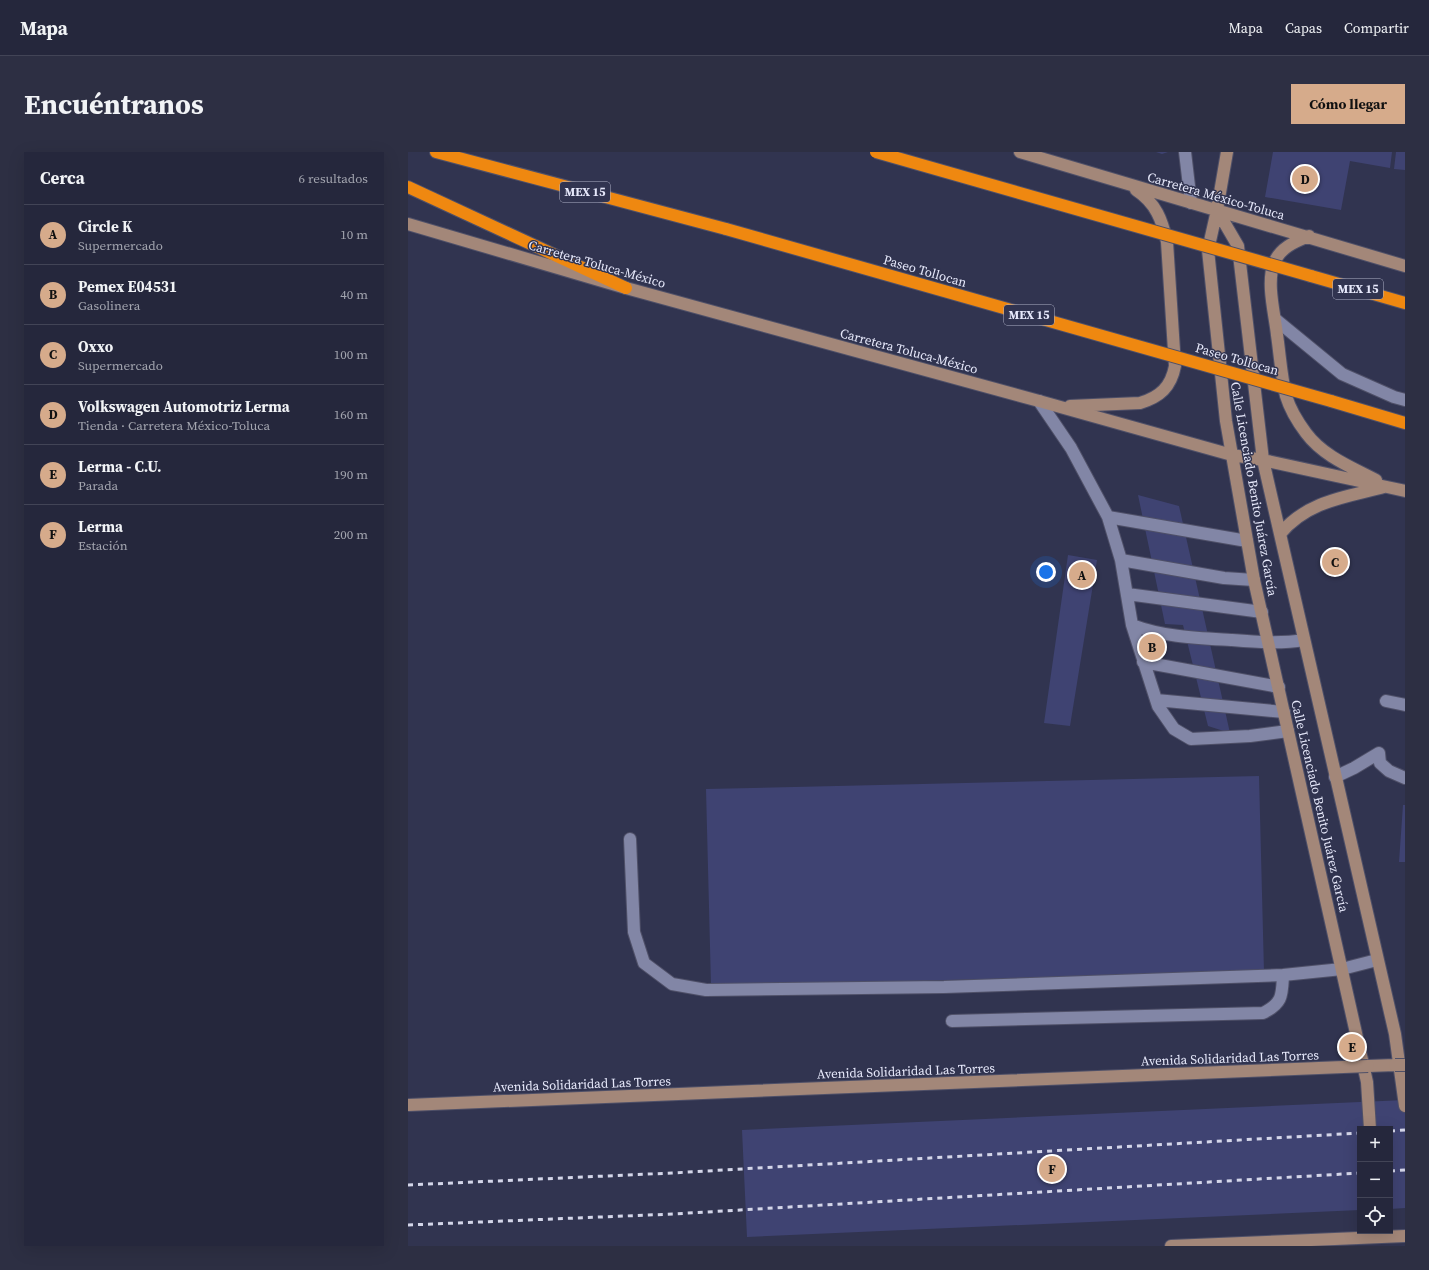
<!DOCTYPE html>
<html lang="es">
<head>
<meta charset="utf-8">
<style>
	:root { --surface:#25273c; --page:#2d2f43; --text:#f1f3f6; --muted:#a3a5af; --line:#424456; --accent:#d6ab8b }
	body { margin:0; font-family:"Source Serif 4",serif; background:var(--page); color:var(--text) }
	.controls { position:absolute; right:12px; bottom:12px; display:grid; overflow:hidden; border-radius:0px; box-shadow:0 4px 16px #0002 }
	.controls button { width:36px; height:36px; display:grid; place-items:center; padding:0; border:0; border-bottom:1px solid var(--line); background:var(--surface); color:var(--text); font:20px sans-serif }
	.you { position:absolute; left:638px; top:420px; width:14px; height:14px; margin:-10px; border:3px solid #fff; border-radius:50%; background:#1a73e8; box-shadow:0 0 0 6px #1a73e833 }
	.badge { display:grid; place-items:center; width:26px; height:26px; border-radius:50%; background:var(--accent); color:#111; font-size:13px; font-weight:700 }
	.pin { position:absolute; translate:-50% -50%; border:2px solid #fff; box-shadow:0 1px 4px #0006 }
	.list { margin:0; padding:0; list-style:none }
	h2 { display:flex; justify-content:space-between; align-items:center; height:52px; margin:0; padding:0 16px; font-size:17px }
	h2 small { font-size:13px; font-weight:400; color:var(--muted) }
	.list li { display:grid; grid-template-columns:26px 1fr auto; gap:12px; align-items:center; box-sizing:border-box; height:60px; padding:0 16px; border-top:1px solid var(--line) }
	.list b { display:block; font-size:15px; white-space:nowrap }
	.list p { margin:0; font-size:13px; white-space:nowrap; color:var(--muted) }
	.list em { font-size:13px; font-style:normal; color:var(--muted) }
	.icon { flex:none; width:22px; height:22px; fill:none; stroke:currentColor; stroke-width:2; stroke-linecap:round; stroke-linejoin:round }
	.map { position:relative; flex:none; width:997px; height:1094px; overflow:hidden; border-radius:0px }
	header { display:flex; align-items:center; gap:24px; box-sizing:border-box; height:56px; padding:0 20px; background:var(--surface); border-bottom:1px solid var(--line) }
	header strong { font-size:19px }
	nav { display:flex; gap:22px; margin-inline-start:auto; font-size:14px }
	.intro { display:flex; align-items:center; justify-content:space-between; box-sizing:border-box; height:96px; padding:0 24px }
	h1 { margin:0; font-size:28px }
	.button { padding:10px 18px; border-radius:0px; background:var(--accent); color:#111; font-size:14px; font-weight:700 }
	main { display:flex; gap:24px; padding:0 24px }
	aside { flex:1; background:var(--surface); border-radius:0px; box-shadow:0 4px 16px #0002 }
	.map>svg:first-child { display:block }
</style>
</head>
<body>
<header>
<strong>Mapa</strong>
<nav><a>Mapa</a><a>Capas</a><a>Compartir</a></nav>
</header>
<div class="intro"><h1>Encuéntranos</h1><a class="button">Cómo llegar</a></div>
<main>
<aside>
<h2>Cerca<small>6 resultados</small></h2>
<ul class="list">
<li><span class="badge">A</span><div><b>Circle K</b><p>Supermercado</p></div><em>10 m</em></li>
<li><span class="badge">B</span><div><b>Pemex E04531</b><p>Gasolinera</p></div><em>40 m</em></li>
<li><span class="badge">C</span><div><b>Oxxo</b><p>Supermercado</p></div><em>100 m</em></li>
<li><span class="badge">D</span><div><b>Volkswagen Automotriz Lerma</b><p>Tienda · Carretera México-Toluca</p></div><em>160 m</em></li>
<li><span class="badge">E</span><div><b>Lerma - C.U.</b><p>Parada</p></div><em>190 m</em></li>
<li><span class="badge">F</span><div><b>Lerma</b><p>Estación</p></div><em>200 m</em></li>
</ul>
</aside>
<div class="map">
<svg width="997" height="1094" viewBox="0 0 997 1094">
	<rect width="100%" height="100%" fill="#313450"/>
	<!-- building -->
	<path fill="#3f4372" d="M748,0H760L754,2Z
		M865,0H984L982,16L942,9L933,58L857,45Z
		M988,0H997V18L986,17Z
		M730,343L771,354L822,581L800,574L775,473L757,472Z
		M660,403L689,408L662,574L636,571Z
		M851,624L856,820L303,834L298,637Z
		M995,653H997V710H991Z
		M997,948V1056L982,1057V977H952V1058L339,1085L334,978Z"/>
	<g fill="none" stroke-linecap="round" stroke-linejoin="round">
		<!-- lane casing -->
		<g stroke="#4f5068" stroke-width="14">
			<path id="lane" d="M777,0L783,51
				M631,249L663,296L700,365L713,408L816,426L846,428
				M700,365L839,389
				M713,408L724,473C756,485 789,486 823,488C848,490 872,492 896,488
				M719,442L854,460
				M724,473L750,554L766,577L783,587L842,584L880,579
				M735,510L871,535
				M748,548L876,560
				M978,549L997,553
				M927,625L946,616L971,601L972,611L981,619L997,626
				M222,687L226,780L236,811L264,832L298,838L536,835L875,823L934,817L969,808
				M544,869L855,861C875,851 874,843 875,823"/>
		</g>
		<!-- street casing -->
		<g stroke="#4f5068" stroke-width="14">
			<path id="street" d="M867,167L934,222L986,245L997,248"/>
		</g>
		<!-- secondary casing -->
		<g stroke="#4f5068" stroke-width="14">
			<path id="secondary" d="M612,0C740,39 869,75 997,114
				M819,0L809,58L800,98L818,269L846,428L959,930L962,977
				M809,58L830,94L855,308L987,882L997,954
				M0,72L218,136L631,249L824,303L855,308L979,335L997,339
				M901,84C886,90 872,96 866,111C858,131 867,163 869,183C872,203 873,224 878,244C882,257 889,269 898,281C915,304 943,315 968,328
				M662,254L732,251C752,245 763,235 767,214L759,90C754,68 748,51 728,38
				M872,382C899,349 938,345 976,335
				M960,914L987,913
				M763,1094L997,1084"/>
		</g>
		<!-- highway casing -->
		<g stroke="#4f5068" stroke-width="14">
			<path id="highway" d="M28,0L318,77
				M0,35L218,136
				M903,124L997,151
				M923,249L997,271"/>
		</g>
		<!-- lane -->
		<use href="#lane" stroke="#8286a6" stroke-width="12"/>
		<!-- street -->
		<use href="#street" stroke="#8286a6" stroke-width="12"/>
		<!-- secondary -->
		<use href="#secondary" stroke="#a38779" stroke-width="12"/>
		<!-- highway -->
		<use href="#highway" stroke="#ef8810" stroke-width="12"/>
		<!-- rail -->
		<path stroke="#d4d6e9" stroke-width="3" stroke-dasharray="5 5" stroke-linecap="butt" d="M982,979L997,978
			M982,1019L997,1018
			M0,1033L264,1021L952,981
			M0,1073L265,1062L952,1021"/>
		<!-- secondary-bridge casing -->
		<g stroke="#4f5068" stroke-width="14" stroke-linecap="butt">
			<path id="secondary-bridge" d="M987,913H997
				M0,953L960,914"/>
		</g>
		<!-- highway-bridge casing -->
		<g stroke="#4f5068" stroke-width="14" stroke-linecap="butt">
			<path id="highway-bridge" d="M468,0L903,124
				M318,77L923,249"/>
		</g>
		<!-- secondary-bridge -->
		<use href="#secondary-bridge" stroke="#a38779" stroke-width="12"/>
		<!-- highway-bridge -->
		<use href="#highway-bridge" stroke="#ef8810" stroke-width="12"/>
	</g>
	<g text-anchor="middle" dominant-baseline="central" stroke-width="3" stroke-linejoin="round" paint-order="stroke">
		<!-- shield labels -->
		<g fill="#313450" stroke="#b0b2c7" stroke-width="1">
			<rect x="152" y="30" width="50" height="20" rx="3"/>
			<rect x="925" y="127" width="50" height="20" rx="3"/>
			<rect x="596" y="153" width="50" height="20" rx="3"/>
		</g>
		<g font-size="12" font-weight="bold" fill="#e6e8fa">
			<text x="177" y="40">MEX 15</text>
			<text x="950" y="137">MEX 15</text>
			<text x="621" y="163">MEX 15</text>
		</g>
		<!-- street labels -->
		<g font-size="13" fill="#e6e8fa" stroke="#313450">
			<text transform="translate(808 44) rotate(16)">Carretera México-Toluca</text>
			<text transform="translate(189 112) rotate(16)">Carretera Toluca-México</text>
			<text transform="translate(517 119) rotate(16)">Paseo Tollocan</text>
			<text transform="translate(501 199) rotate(15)">Carretera Toluca-México</text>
			<text transform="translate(829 207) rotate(16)">Paseo Tollocan</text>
			<text transform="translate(846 337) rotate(80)">Calle Licenciado Benito Juárez García</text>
			<text transform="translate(912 654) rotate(77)">Calle Licenciado Benito Juárez García</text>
			<text transform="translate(822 906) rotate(-2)">Avenida Solidaridad Las Torres</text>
			<text transform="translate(498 919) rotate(-2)">Avenida Solidaridad Las Torres</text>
			<text transform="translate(174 932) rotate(-2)">Avenida Solidaridad Las Torres</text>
		</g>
	</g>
</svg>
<div class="controls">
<button>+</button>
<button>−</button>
<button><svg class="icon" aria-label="locate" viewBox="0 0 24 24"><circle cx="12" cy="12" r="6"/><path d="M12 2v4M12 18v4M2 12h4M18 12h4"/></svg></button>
</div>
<div class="you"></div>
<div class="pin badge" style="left:674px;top:423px">A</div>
<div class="pin badge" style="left:744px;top:495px">B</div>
<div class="pin badge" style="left:927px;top:410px">C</div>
<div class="pin badge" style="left:897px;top:27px">D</div>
<div class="pin badge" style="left:944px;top:895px">E</div>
<div class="pin badge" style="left:644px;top:1017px">F</div>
</div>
</main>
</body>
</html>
